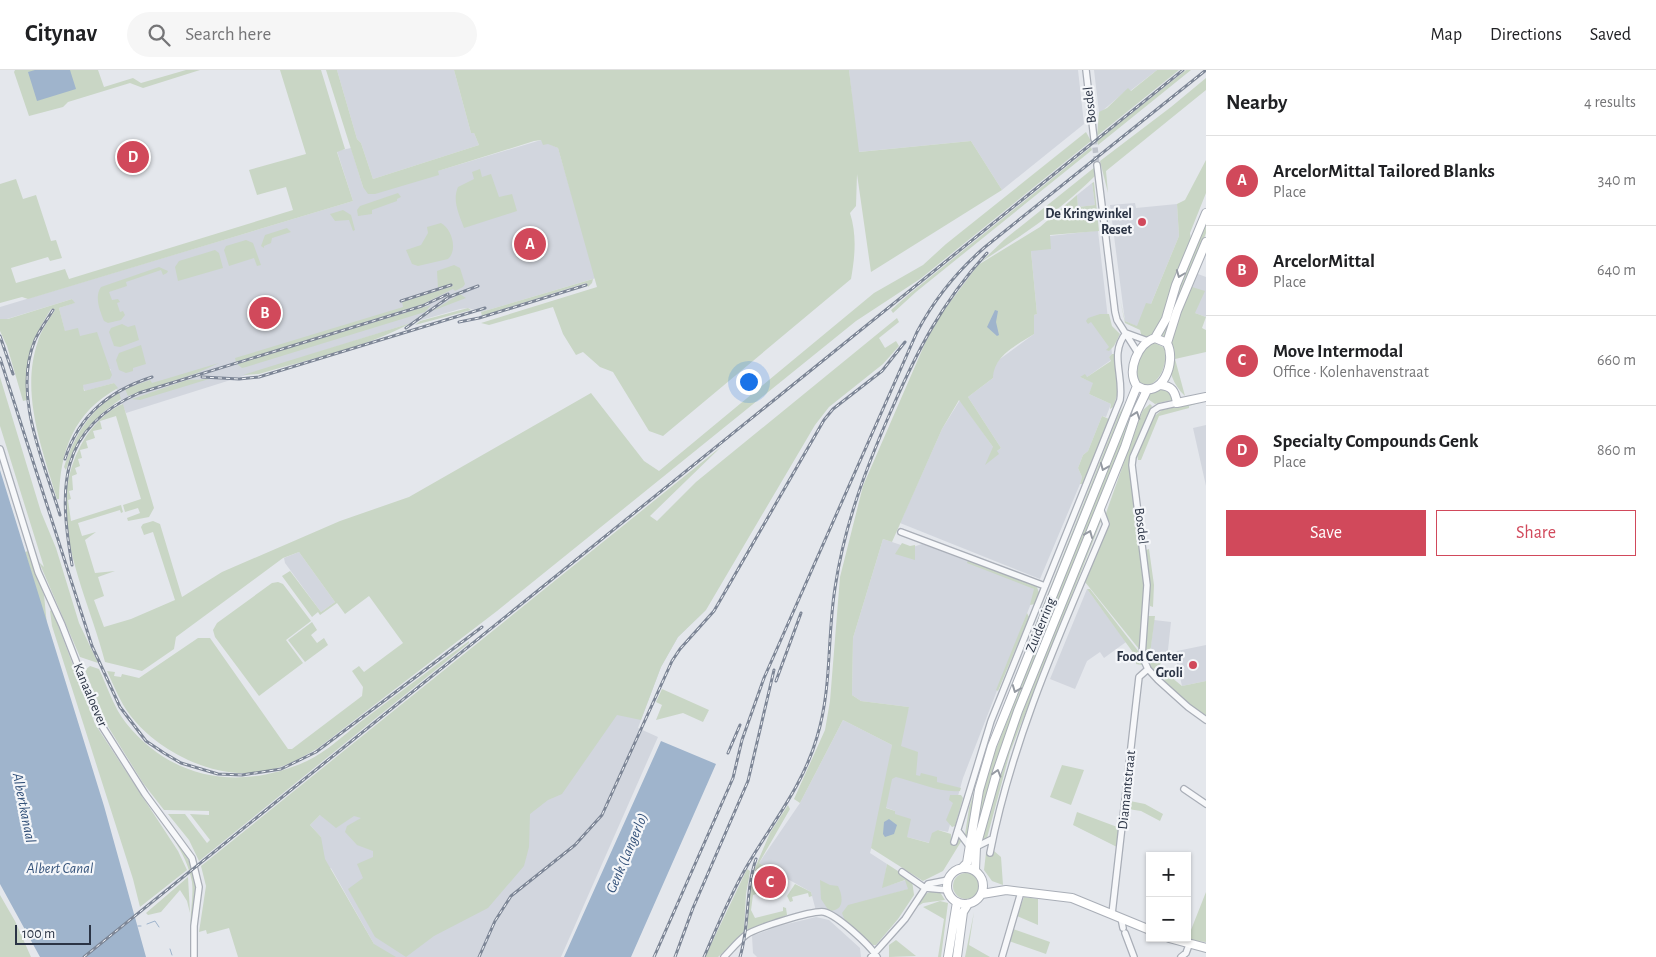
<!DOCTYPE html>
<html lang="en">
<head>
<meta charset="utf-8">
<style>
	:root { --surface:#fff; --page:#f6f6f6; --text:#202124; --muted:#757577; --line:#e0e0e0; --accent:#d1495b }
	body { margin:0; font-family:"Alegreya Sans",sans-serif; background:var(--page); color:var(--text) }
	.controls { position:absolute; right:15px; bottom:15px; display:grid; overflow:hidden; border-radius:0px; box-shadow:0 1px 4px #0004 }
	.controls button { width:45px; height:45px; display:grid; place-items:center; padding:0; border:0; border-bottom:1px solid var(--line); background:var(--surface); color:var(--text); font:25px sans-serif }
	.scale { position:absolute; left:15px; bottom:12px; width:76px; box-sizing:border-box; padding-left:5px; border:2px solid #2b3445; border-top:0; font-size:14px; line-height:18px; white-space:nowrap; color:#2b3445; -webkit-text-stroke:4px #f4f6f9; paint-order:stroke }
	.you { position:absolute; left:748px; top:311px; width:18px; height:18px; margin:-12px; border:4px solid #fff; border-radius:50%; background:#1a73e8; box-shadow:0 0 0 8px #1a73e833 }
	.badge { display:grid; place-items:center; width:32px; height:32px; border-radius:50%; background:var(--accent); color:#fff; font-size:16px; font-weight:700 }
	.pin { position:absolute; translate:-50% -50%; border:2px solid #fff; box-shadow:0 1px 5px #0006 }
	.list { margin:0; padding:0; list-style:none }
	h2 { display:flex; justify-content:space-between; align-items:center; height:65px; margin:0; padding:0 20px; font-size:21px }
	h2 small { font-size:16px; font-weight:400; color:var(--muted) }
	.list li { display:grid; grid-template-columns:32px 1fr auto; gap:15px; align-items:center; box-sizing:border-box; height:90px; padding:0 20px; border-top:1px solid var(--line) }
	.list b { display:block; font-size:19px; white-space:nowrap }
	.list p { margin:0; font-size:16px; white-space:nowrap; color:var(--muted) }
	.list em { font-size:16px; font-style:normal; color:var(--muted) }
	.actions { display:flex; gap:10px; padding:15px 20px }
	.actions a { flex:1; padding:11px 0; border:1px solid var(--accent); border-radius:0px; text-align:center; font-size:18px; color:var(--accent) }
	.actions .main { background:var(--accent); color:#fff }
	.icon { flex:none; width:28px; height:28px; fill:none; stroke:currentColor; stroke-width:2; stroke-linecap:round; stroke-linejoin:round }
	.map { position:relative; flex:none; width:1206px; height:887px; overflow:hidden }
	header { display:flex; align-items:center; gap:30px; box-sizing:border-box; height:70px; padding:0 25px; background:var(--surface); border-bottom:1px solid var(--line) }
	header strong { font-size:24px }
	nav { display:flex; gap:28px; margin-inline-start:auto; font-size:18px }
	.search { width:350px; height:45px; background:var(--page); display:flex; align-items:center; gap:12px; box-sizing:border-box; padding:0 18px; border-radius:28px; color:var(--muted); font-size:19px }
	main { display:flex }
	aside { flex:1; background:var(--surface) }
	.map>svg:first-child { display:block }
</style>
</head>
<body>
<header>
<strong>Citynav</strong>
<div class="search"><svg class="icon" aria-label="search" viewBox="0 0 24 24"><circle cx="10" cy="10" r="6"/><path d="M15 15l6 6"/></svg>Search here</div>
<nav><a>Map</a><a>Directions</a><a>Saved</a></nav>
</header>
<main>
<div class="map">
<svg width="1206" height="887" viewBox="0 0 1206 887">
	<rect width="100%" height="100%" fill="#e4e7ec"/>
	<!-- built -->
	<path fill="#d2d6de" d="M337,0H454L471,63H474L479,75L373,109L361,73L357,69Z
		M849,0H1078L1084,54L1002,120L971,71L858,82Z
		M1094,0H1157L1130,21L1128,19L1101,42H1099Z
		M541,70L558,78L596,208L481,242L468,238L460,239L411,253L126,343L114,313L85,321L82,315L101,309L111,300L80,266L65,262L59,238L74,233L72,229L7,249H0V237L353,131L337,81L351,78L363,117L371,121Z
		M1092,113L1095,135L1078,137L1077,125Z
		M1135,133L1136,138L1177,134L1179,166L1141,258L1125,251L1110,135Z
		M1094,161H1098L1112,284L1109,287L1111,290L1087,307H1080L1094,313L1089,324L1111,334L1106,347L1102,346L1088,381L1083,385L1078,398L1082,407L1080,414L1040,509L900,453L942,359L960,330L993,377L997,381L1001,378L968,327L993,308V298L1000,289L1034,264L1033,254L1034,245L1037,244L1031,181L1050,166Z
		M1197,202L1198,204L1206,207V247L1195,243L1192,217Z
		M1206,355V416L1193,358Z
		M883,469L910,478L922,474L929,476L1029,516L1034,519L1035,523L963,708L948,762L938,760L930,773L907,767L894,744L895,741L882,736L870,783L887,794L883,817L906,810L909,819L855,834L845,851L829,841H816L811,822L759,793L800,733L843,650L892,675L890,690L909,637L861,631L852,625L853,568Z
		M299,482L335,532L321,542L285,493L284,488Z
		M1087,519L1126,572L1104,588L1100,582L1087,591L1075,619L1050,609Z
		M706,540L678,567L661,597L638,658L658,667L561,887H366L374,874L331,798L315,803L321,767L310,755L320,745H354Z
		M1154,550L1171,552L1167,589L1164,591L1156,589L1150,584Z
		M1206,575V611L1182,616L1175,586L1177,581Z
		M816,847L829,850L860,878L861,887H757L753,883L752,866L779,856Z"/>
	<!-- green -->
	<path fill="#c9d6c5" d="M15,0H98L104,17L133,8L141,13L186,0H200L143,18L130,13L68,32L63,37L29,46L14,2Z
		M280,0H321L345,79L337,82L353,131L28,229L22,227L0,233V114L16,109L23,129L36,125L51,171L56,170L62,188L50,191L48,187L11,198L16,213L65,199L69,209L293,140L286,117L257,125L249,100L306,84Z
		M326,0H337L357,69L361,73L373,109L479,75L474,63H471L454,0H849L859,82L971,71L1002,120L871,202L857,104L856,136L850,143C857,165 855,186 851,209L663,366L649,361L613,302L600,297L583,282L576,285L563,264L553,237L489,255L481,253L597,217L558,78L548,74L543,75L541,70L534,71L438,101L439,105L375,124H368L363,117Z
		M1157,0H1179L1097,66L1099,42L1107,38L1128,18L1131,21Z
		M1186,0H1191L1098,75L1097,71Z
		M1206,8V20L1106,101L1108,123L1100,91L1171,37Z
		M1086,62L1091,71L920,209L856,251L497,541L318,678C301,688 285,697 266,701C218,712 158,682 130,645C120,632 114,616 107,601L115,602L114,606L121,607L122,604L139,608L198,568H210L288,679H292L362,626L363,617L352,601L359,596L364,602L403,573L369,526L345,544L337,533L320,545L318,542L312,547L282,506L290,501L321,542L335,532L299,482L283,488L176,567L174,579L142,601L105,592C88,524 44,449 79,379C88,360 104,342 123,334L154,438L149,447L128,451L127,448L140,443L138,438L125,442L123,435L141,429L116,346L100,351L102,359L93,361L95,368L86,371L88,378L80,380L82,388L78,389L80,396L75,398L77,404L72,406L73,420L69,421L71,429L68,430L71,451L121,435L123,442L121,443L120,440L78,453L82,466L96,462L85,470L95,503L115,501L98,507L104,526L94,530L104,557L131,549L175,530L153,462L144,465L141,457L143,454L153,451L160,454L182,527L222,502L340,451L409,427L591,323L644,391L659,401L874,223L923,195L946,174Z
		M1091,77L1092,80L916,222L893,243L891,240L908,225Z
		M1206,90V123L1190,163L1191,171C1186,186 1164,256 1156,263C1152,268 1147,268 1142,268L1140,260L1125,253L1120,229L1125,251L1137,256L1146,233L1151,234L1179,166L1177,134L1185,130Z
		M1095,97V106C1061,140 1021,166 981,192L1005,169Z
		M480,99L482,107L491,104L499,127L512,124L517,141L464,158C459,144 452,131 458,117L474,109L472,102Z
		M1094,112L1099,161L1050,165L1051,179L1031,181L1037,244L1034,245V264C1017,275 994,285 993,308L968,327L1001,378L997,381L999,384L985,395L993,377L959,330L942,359L892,472L883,469L853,568L852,625L861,631L909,637L901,676L918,682L916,705L920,706L921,703L937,707V712L961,718L960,721C940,723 917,712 896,707L892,709L886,738L895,741V744L911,749L907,767L929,773L932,763L938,760L951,764V771L956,773L959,768L962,770L943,801L923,811L871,778L892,675L843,650L800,733L794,729L825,660L830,631L840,507L863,416L926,271L942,243L978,195L1040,157L1077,125L1078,137L1095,135L1092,113Z
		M398,123L401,127L397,129V131L372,140V144L358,146L357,140L360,136Z
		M343,140L351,145L355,160L353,161L349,150L335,151L330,144Z
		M1206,150V163L1165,269L1159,266L1176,218Z
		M441,153C452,159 458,180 448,189L418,196L412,194L406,180L421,175L428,163L427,157Z
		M287,158L291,162L272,168L271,173L264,176V178L261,176L265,165Z
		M246,170L253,173L261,195L257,196L254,188L229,196L224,180L226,176Z
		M215,180L219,183L223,198L178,211L175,197L179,191Z
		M454,195L460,198L465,214L463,217L455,221L453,219L423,234L236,292L235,288L403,237L402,232L453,216L452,214L438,218L437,201Z
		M159,197L168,201L167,203L163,205L161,200L126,212L127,216L109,222L112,230L118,229L120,232L117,233L120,242L123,241L125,245L121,250L108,253L104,251C100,241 94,227 101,217Z
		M593,209L592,213L588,217L586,213L482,246L481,242Z
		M1192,217L1205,221L1195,243L1206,247L1202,258L1206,260V282L1175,289L1185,326C1153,295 1175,251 1192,217Z
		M460,224L466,228L432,241Z
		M72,229L75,233L59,238L65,261L78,258L80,266L97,262L112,305L110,309L83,315L84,321L114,313L118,318C74,342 60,380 59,429H57C42,378 20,323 38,271C41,260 49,250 55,240L51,239C31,271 24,292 27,330L23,331L7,276L0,261V249H8Z
		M431,235L425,242L246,297L242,298L237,294Z
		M468,238L471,240L415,255L420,251Z
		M1100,244H1109L1112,256L1120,264L1114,276L1109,281L1106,280L1109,277L1091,252L1088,254L1086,251L1088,248Z
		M897,248L899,252L879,268L885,278L896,271L899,276L883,294L829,337L815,355L706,540L678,567L661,597L641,650L617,645L562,724L548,730L530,744L529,777L524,796L488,838L434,866L406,887L375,867L348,819L363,808L357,794L373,787V781L357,775L345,762L347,756L361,748L354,746L336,758L320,745L310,755L321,767L325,789L374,874L396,887H238L229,858L207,864L206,860L199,862L206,816L201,796L722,376L650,446L657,451L696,412Z
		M411,253C365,278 309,289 259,304L243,305Z
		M122,254L128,257L135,255L139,270L120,277L114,276L109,262L111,258Z
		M1155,273L1165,278C1168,292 1161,312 1147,316L1139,312C1133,299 1141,278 1155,273Z
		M141,275L146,294L133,298V301L126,303L119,300L116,290L119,283Z
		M1112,284H1114L1119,320L1113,337L1110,339L1111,334L1089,324L1093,313L1080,307L1085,304L1087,307L1111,291L1109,287Z
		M219,293L197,303L128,326L125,319L150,310L152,313Z
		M0,307L41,442L56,478L79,553L98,593L80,587L39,492L44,497L0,356Z
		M209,309L140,330L132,329L187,310Z
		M1167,318L1173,327L1171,330L1155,334L1145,327L1158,319Z
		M119,322L121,329C93,348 77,368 66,400L64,397C75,365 89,341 119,322Z
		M1131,323L1011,622L969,769L965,765L969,738L996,655L1118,346Z
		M1137,325L1140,327L982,743L972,790L970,789L986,704Z
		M1206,331L1189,336V338L1159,346L1141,390H1138L1137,384L1152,348L1162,340Z
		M1150,334L1152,336L1129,391L1144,506V534L1139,579L1085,512L1110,452L1106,450L1105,446L1140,347L1143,340Z
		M1102,346L1109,349L1083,414H1080L1082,407L1078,398L1083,385L1088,381Z
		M1101,447V451L1010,682L987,768L980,772L1015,661Z
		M902,473L910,476L915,475V490L895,484Z
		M1149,479L1154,515L1153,537L1150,536V515L1146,480Z
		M28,481L44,525L47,555L25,482Z
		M968,490L1037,517L1039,523L1035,534L1030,535L1034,519L967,493Z
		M278,512L283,514L311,551L286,570L303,593L259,626L215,567L213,560L217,553L272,513Z
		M1087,519H1090L1139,582L1142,595L1136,594L1137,588Z
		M52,539L95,654L178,781L187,800L140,837L133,809L52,556L50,541Z
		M1027,543L1029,547L998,621L996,620Z
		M1148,546H1155L1150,584L1156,585V589L1162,591L1156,603C1139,584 1146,570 1148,546Z
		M312,552L317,560L311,565L317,573L324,568L328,575L305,592L288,570Z
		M469,571V573L199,791L189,770L168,744H185L207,773L210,770L190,744L209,745V741L164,740L143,713L107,655L85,600L90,596L99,599C107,616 114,638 126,653C173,711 241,721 307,691C326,682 343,666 359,653C396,625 432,598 469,571Z
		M1165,606L1171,607L1182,616L1206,611V647L1164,613Z
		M662,619L709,640L703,652L683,643L656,650L662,635L656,632Z
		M1062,695L1084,700L1071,735L1050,727Z
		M950,725H961L963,728L955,756L952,757L946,750L953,733L949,730Z
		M146,729C165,755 192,782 196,815C198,829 193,847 191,861C189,845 194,829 192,812C187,781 163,756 146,729Z
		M1130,731L1145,734L1163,744L1160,751L1141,741L1128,739Z
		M788,735L790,739L759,793L772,801L767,808L754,800L770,763Z
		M1077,742L1120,758L1117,777L1073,755Z
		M994,781L1001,787L1003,815L992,811L984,800L986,783H992Z
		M887,794L912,810L914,825L898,849L876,875H873L845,851L842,843L848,835L908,819L905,810L882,818Z
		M747,799L750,801L746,824L744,864L718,887H705Z
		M753,802L759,806L756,812L763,816V822L753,825L751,840L755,848L783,841V837L786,838L787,845L747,862L749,825Z
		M953 816a13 13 0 1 1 26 0a13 13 0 1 1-26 0Z
		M188,807L190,843L187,831L180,820L161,842L148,845L146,843Z
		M820,810L830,815L838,816C843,826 845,841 829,841L821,829Z
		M795,814L811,822L812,826L809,827L808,823L792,827L793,831L790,832L787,826Z
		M938,819L945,830L923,833L918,836L925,824Z
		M1206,822V872L1187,870Z
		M0,825L15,851L31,887H0Z
		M1024,827L1038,829V855L1017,846Z
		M940,831L948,833L941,887H938L944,849L923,837Z
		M974,842L969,875L990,887H965Z
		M1013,859L1050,872L1046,884L1009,871Z
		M896,870L916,886L889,887V875Z"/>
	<!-- water -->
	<path fill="#9fb4cc" d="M35,0H70L76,19L37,31L28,2Z
		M995,240L998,241L996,252L999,265L997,266L987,257Z
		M0,400L104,736L146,887H40L0,814Z
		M661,671L716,694L631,887H564Z
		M889,749L897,755L894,764L885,767L883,764L884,752Z"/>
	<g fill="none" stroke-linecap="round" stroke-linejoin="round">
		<!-- stream -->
		<path stroke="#9fb4cc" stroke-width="1" d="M147,854L155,851L159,857
			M138,856H141
			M170,879L172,885"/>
		<!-- street-tunnel -->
		<path stroke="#bfc3cb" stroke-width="5.5" stroke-dasharray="5.5 3" stroke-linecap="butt" d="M1094,69L1097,95"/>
		<!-- street casing -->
		<g stroke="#a9aeb7" stroke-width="8">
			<path id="street" d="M1086,0L1094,69
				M1097,95L1115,242L1117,250L1138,283
				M1126,263L1148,271
				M1177,333L1159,337L1153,341L1133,387L1132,395L1147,515L1142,586L1148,599L1158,610L1188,637L1206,650
				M0,379L38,502L62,555L100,653L145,724L192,788L199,817L194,856V887
				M901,462L1045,516
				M1184,719L1206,734
				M958,761L970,777
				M954,772L991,651L1120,330C1124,305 1109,284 1126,263
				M976,777L992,769
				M990,783C1012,669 1061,561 1106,454L1100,438
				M902,802L925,818
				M925,818L948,820
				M1112,844L1139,607L1148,599
				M1121,848L1123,858
				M1125,863L1134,887
				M724,887C731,880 738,871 746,865C756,858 813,840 824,842C837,845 870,875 877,887
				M871,887L905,849L928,814L948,810
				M1002,887L1021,822
				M1181,887L1186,883L1189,875"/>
		</g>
		<!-- secondary casing -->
		<g stroke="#a9aeb7" stroke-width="10">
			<path id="secondary" d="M1155,268L1167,273C1177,292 1162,331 1137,316C1126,301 1138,273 1155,268Z
				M1155,268L1166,249L1176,215L1206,143
				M1167,273L1177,241L1206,172
				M1160,315C1172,316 1175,321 1177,333L1206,327
				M963,797L967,793L979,720L992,676L1137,316
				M947 816a18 18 0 1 1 36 0a18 18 0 1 1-36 0Z
				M975,800L976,777L997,702L1018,641L1125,377L1137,341L1147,320
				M982,824L1006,820L1072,828L1150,860
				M1169,868L1206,878
				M948,887L957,832
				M957,887L963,842L968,834"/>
		</g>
		<!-- street -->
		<use href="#street" stroke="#f7f8fa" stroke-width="5.5"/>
		<!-- secondary -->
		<use href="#secondary" stroke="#fff" stroke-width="8"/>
		<!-- rail casing -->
		<g stroke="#7d8696" stroke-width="3">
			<path id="rail" d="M401,231L451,215
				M53,240C47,250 40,259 35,270C12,325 44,392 60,445
				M459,252L479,248L586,215
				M406,258L449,227L478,216
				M0,266L13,304
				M0,288L92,576L120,637L146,671L164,683L181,693L218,704L242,705L281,699L316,682L482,557
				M202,307L239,309L259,307L485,238
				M65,389C79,345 109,321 152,307
				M72,495C59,419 57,359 139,323L422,236L448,224
				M776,611L801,543
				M728,683L740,655
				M84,887L1183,0
				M479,887L495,851L511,826L575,775L602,745L672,591L680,579L714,541L824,350L833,339L882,301L905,272
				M654,887L733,708L742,670L764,608L917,262C935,228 956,202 985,177L1206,0
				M675,887L693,838L748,711L774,600
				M704,887C717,857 730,825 747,796C772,753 803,716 817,667C832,618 827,568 835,518C844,456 866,398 891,341C917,281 942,232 987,183
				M740,887C750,854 745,821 756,789"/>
		</g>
		<!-- rail -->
		<use href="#rail" stroke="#f4f6f9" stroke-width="1" stroke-dasharray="4" stroke-linecap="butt"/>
	</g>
	<!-- one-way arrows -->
	<defs><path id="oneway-chevron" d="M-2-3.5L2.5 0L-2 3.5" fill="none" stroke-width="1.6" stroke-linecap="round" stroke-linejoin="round" transform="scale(1.25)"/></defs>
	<g stroke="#959aa2">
		<use href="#oneway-chevron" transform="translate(1180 204) rotate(111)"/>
		<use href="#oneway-chevron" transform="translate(1136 345) rotate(-71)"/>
		<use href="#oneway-chevron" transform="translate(1104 397) rotate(112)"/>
		<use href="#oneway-chevron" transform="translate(1089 464) rotate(-68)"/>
		<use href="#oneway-chevron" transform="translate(1016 619) rotate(111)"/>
		<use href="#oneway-chevron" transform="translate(997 703) rotate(-73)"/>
	</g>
	<!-- markers -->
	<g fill="#d1495b" stroke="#f4f6f9" stroke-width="2">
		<circle cx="1142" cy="152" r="5"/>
		<circle cx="1193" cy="595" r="5"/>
	</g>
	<g text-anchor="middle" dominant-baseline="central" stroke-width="4.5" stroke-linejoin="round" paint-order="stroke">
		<!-- street labels -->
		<g font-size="14" fill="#2b3445" stroke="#f4f6f9">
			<text transform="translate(1090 35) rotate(-96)">Bosdel</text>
			<text transform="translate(1141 456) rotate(83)">Bosdel</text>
			<text transform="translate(1041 555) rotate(-68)">Zuiderring</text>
			<text transform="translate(90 625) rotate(67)">Kanaaloever</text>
			<text transform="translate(1127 720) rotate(-84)">Diamantstraat</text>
		</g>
		<!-- poi labels -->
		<g font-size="14" font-weight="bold" fill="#2b3445" stroke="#f4f6f9" text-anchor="end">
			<text x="1132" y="144">De Kringwinkel<tspan x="1132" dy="16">Reset</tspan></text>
			<text x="1183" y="587">Food Center<tspan x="1183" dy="16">Groli</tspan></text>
		</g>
		<!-- water labels -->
		<g font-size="15" font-style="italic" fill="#34527a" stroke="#f4f6f9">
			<text transform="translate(24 738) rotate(79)">Albertkanaal</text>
			<text transform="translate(627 783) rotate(-67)">Genk (Langerlo)</text>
			<text x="60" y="798">Albert Canal</text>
		</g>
	</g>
</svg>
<div class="controls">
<button>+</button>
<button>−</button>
</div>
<div class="scale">100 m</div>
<div class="you"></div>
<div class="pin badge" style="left:530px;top:174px">A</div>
<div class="pin badge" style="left:265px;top:243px">B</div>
<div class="pin badge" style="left:770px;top:812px">C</div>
<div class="pin badge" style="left:133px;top:87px">D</div>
</div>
<aside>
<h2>Nearby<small>4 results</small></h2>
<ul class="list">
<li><span class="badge">A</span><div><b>ArcelorMittal Tailored Blanks</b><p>Place</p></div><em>340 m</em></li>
<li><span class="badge">B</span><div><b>ArcelorMittal</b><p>Place</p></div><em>640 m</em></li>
<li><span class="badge">C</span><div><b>Move Intermodal</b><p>Office · Kolenhavenstraat</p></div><em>660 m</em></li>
<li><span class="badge">D</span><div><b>Specialty Compounds Genk</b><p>Place</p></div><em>860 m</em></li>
</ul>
<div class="actions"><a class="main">Save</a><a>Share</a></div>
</aside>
</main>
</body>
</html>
